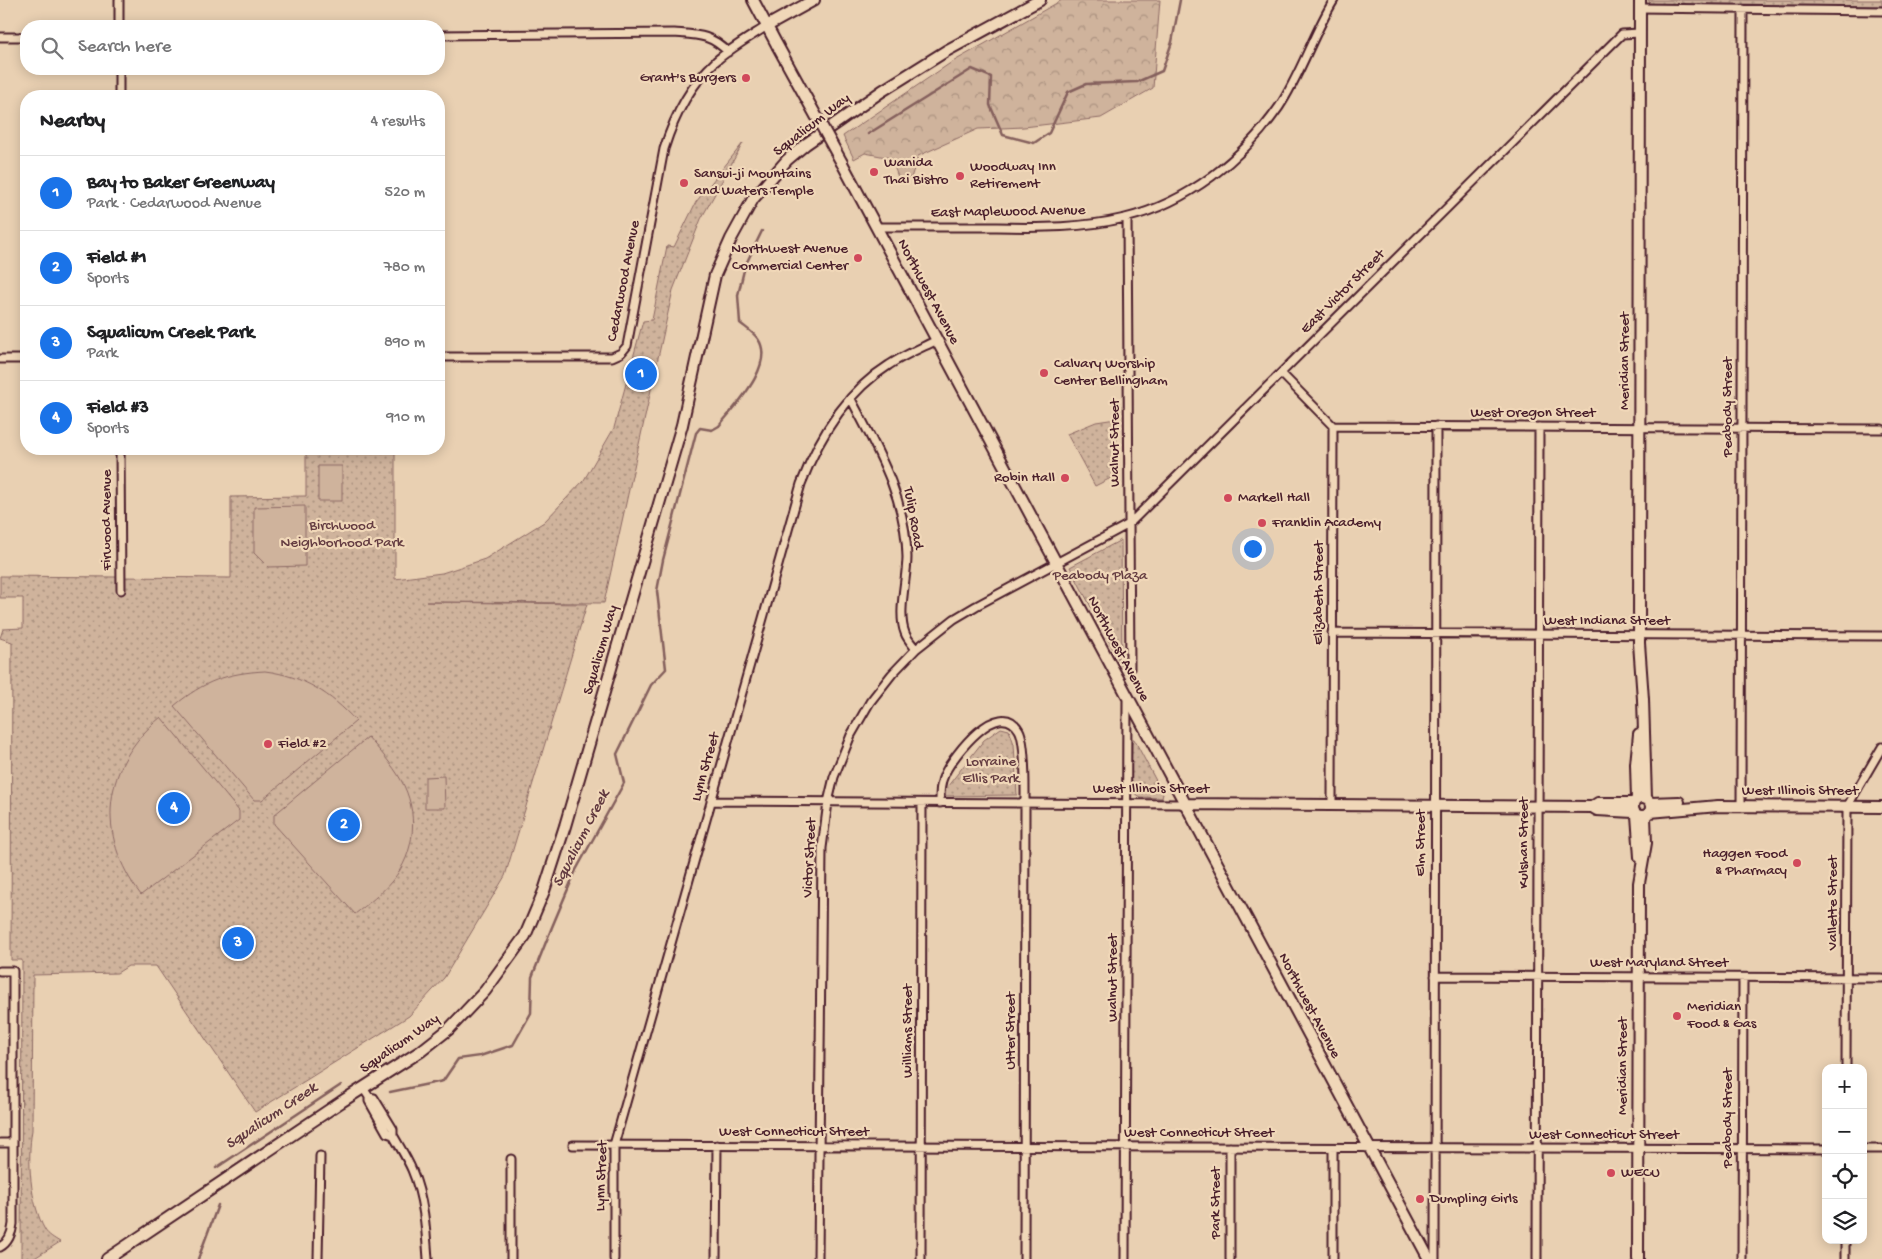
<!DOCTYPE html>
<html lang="en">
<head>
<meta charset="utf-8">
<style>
	:root { --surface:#fff; --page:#f2f2f2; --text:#202124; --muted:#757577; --line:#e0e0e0; --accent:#1a73e8 }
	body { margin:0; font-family:"Gochi Hand",sans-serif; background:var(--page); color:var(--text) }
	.controls { position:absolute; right:15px; bottom:15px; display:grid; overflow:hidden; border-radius:10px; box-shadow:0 2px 12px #0003 }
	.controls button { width:45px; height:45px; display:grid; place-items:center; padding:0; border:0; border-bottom:1px solid var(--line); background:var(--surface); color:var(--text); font:25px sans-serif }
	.you { position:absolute; left:1252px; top:548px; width:18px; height:18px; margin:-12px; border:4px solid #fff; border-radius:50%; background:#1a73e8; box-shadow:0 0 0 8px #1a73e833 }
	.badge { display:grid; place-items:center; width:32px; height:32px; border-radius:50%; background:var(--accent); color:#fff; font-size:16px; font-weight:700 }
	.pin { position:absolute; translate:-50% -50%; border:2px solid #fff; box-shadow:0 1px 5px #0006 }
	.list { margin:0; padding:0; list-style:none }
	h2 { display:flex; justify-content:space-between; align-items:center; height:65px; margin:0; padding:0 20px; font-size:21px }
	h2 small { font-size:16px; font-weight:400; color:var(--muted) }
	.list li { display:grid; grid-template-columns:32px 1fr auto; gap:15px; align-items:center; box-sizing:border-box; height:75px; padding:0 20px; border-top:1px solid var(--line) }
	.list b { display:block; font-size:19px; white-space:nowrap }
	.list p { margin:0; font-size:16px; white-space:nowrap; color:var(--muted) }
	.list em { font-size:16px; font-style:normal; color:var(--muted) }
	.icon { flex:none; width:28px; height:28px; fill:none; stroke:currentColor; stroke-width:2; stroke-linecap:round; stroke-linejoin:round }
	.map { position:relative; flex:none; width:1882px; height:1259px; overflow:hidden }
	.search { position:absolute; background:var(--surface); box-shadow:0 2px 12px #0003; left:20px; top:20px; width:425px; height:55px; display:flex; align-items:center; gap:12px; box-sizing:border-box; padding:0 18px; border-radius:20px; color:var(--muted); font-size:19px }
	.panel { position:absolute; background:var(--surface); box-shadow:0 2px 12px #0003; left:20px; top:90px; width:425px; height:365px; border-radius:20px }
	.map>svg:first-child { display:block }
</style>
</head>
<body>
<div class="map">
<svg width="1882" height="1259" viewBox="0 0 1882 1259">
	<defs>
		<pattern id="forest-crowns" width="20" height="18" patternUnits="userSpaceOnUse" patternTransform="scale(1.25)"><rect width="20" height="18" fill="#cfb39c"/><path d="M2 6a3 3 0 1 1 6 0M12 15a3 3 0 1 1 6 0" fill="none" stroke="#aa917f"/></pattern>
		<pattern id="park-dots" width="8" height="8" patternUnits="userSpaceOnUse" patternTransform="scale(1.25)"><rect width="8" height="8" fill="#cfb39c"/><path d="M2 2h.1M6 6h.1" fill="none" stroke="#aa917f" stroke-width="1.8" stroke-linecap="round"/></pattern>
	</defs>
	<rect width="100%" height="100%" fill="#e9d0b2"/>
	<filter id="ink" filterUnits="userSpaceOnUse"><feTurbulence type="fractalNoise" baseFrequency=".02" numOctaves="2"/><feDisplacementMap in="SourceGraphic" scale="10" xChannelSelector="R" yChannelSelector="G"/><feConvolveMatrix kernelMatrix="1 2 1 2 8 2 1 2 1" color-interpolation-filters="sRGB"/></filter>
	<g filter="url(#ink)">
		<!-- forest -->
		<path fill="url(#forest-crowns)" stroke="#8c6964" d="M1062,0H1160L1153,88L1101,118L1024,127L978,129L918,156L911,178L898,177L891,158L865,153L854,159L843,136L949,64Z"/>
		<!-- park -->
		<path fill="url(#park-dots)" stroke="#8c6964" d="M1648,0H1882V6L1651,4Z
			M743,143L701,219L673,290L604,603L426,602L587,604L505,876L444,978L409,1016L255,1112L156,966H128L117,973L33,975L32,1130C27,1159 30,1203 45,1230C48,1235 55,1239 60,1242L33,1259H21L22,960H11L12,642L0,638L3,629L23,628V598H0V576L231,578V497L306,496V451H335V449H395V579L442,573L485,559L544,522L584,480L614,428L643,321L652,320L667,246L674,247L696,202Z
			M1116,419L1117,452L1111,460L1117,475L1095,486L1067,434L1096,422Z
			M1121,540L1122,666L1070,567Z
			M1001,728L1009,730L1014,744L1017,795L940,796L984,740Z
			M1132,739H1134L1163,794L1162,798L1140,797L1135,794L1131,787Z"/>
		<!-- garden -->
		<path fill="#cfb39c" stroke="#8c6964" d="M318,466H342V501H318Z
			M305,506V566L268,567L254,553V507Z
			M265,671C304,676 331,694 356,721L262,800H254L174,706C204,681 227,673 265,671Z
			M161,717L239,811V820L141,895C95,835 102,765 161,717Z
			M368,737C380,751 392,764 401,780C419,811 416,853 392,881C382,893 368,904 355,914L274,824V815Z
			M444,776L445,808H425V777Z"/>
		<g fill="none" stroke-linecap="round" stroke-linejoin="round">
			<!-- stream -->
			<path stroke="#845f5c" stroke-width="2.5" d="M868,134L972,69L991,77L990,105L1003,135L1034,143L1049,133L1068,92L1086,84L1137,82L1162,71L1172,42L1180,0
				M390,1092L443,1081L458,1059L480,1056L513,1045L531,1013L532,977L552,927L576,870L624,783L617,754L651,685L666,669L657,591L663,560L696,433L700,428L712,430L719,426C734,407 776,365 758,339C754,333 746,328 740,323L738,295L745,266L762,231
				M216,1168L341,1085
				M198,1259L218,1205"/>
			<!-- street casing -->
			<g stroke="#4a1f2b" stroke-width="11">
				<path id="street" d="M119,0V26
					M1640,8L1882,11
					M439,35L674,33C698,35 710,34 728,52
					M0,37H26
					M119,69V96
					M1127,218L1130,669
					M876,227C917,227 957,227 997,227C1040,228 1083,228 1125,218C1187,203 1243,159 1279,107C1301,74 1313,34 1334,0
					M439,357H612L621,353L627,346L664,149C674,117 691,84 716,61C731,48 750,37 767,26
					M0,359H26
					M1281,373L1333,426L1332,805
					M851,399C877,449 906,498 907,557C907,579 897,613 905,633C907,639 912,644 916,649
					M1333,426L1882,429
					M120,449L121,590
					M1332,633L1882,636
					M711,801L1184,804
					M940,803C940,792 940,783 945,773C954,755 999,696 1019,730C1026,742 1025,788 1025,803L1024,1259
					M1741,806L1743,9
					M0,971H13V1224C12,1233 8,1243 0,1247
					M1435,976L1882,978
					M1846,1068L1847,807L1882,747
					M363,1088L369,1097V1101L387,1133L393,1135
					M369,1097L374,1098L393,1129V1135C399,1146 407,1158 412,1170C424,1198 426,1229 428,1259
					M0,1143H13
					M573,1145L1826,1149
					M1863,1149H1882
					M318,1259L320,1156
					M511,1259V1159
					M614,1259V1145L801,484C819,437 846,392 889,365C904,355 921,348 937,340
					M716,1259L717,1145
					M818,1259L822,848L828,802L834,777L851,735L870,702L892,674L916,649L954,619L976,606L1129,524L1622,34L1640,33
					M921,1259L922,803
					M1125,1259L1127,697
					M1230,1259V1147
					M1333,1259V1148
					M1435,1259L1436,426
					M1537,1259L1539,427
					M1742,1259L1743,978
					M1845,1259V1240"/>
			</g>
			<!-- secondary casing -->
			<g stroke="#4a1f2b" stroke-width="14">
				<path id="secondary" d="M753,0L777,45
					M1640,0L1639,643L1643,699L1646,799
					M767,26L814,0
					M842,163L1429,1259
					M1633 807a9 9 0 1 1 18 0a9 9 0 1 1-18 0Z
					M1637,799L1636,764L1639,734
					M1650,803L1679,802
					M1184,804L1592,807L1598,803H1633
					M1592,807L1597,810L1633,812
					M1650,812L1718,806L1882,807
					M1637,815L1640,857
					M107,1259L341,1102L421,1051L449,1029L485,991L525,936L544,891L565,826L682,425L715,275L731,239L753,199L787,160L806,144L882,91L946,51L1040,0
					M1638,1259L1639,883L1646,843L1645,816"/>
			</g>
			<!-- street -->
			<use href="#street" stroke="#f0d7b8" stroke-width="7"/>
			<!-- secondary -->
			<use href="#secondary" stroke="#f0d7b8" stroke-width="10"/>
			<!-- secondary-bridge casing -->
			<g stroke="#4a1f2b" stroke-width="14" stroke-linecap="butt">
				<path id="secondary-bridge" d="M777,45L842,163"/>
			</g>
			<!-- secondary-bridge -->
			<use href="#secondary-bridge" stroke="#f0d7b8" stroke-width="10"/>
		</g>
	</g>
	<!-- markers -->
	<g fill="#d1495b" stroke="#f0d7b8" stroke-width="2">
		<circle cx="746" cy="78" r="5"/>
		<circle cx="874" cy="172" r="5"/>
		<circle cx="960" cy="176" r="5"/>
		<circle cx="684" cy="183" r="5"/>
		<circle cx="858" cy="258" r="5"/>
		<circle cx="1044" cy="373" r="5"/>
		<circle cx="1065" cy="478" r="5"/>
		<circle cx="1228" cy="498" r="5"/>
		<circle cx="1262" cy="523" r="5"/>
		<circle cx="268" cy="744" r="5"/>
		<circle cx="1797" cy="863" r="5"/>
		<circle cx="1677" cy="1016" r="5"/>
		<circle cx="1611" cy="1173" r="5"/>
		<circle cx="1420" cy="1199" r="5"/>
	</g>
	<g text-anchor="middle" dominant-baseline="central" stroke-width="4.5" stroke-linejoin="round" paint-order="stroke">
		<!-- poi labels -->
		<g font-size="15" fill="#4a1f2b" stroke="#f0d7b8" text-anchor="start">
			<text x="736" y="78" text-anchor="end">Grant's Burgers</text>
			<text x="884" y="163">Wanida<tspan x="884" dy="17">Thai Bistro</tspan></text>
			<text x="970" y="167">Woodway Inn<tspan x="970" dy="17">Retirement</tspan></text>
			<text x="694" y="174">Sansui-ji Mountains<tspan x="694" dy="17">and Waters Temple</tspan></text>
			<text x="848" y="249" text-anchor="end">Northwest Avenue<tspan x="848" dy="17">Commercial Center</tspan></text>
			<text x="1054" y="364">Calvary Worship<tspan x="1054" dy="17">Center Bellingham</tspan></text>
			<text x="1055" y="478" text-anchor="end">Robin Hall</text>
			<text x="1238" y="498">Markell Hall</text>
			<text x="1272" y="523">Franklin Academy</text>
			<text x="278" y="744">Field #2</text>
			<text x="1787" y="854" text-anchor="end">Haggen Food<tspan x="1787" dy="17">&amp; Pharmacy</tspan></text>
			<text x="1687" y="1007">Meridian<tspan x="1687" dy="17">Food &amp; Gas</tspan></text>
			<text x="1621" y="1173">WECU</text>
			<text x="1430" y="1199">Dumpling Girls</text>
		</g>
		<!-- street labels -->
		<g font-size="15" fill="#4a1f2b" stroke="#f0d7b8">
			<text transform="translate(812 125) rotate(-38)">Squalicum Way</text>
			<text transform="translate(1008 212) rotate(-1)">East Maplewood Avenue</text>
			<text transform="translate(624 281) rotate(-79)">Cedarwood Avenue</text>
			<text transform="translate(928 292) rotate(62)">Northwest Avenue</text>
			<text transform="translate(1343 292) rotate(-45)">East Victor Street</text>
			<text transform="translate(1625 361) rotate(-90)">Meridian Street</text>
			<text transform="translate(1728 407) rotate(-90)">Peabody Street</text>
			<text x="1533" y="413">West Oregon Street</text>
			<text transform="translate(1115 443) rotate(-90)">Walnut Street</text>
			<text transform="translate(913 518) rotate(80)">Tulip Road</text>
			<text transform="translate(107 520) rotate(-90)">Firwood Avenue</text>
			<text transform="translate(1319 593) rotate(-90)">Elizabeth Street</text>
			<text x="1607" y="621">West Indiana Street</text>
			<text transform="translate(1118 649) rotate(62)">Northwest Avenue</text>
			<text transform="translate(601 650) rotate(-74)">Squalicum Way</text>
			<text transform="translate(706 767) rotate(-74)">Lynn Street</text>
			<text x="1151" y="789">West Illinois Street</text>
			<text x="1800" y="791">West Illinois Street</text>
			<text transform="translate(1421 843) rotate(-90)">Elm Street</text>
			<text transform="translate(1524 843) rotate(-90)">Kulshan Street</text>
			<text transform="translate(810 858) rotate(-87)">Victor Street</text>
			<text transform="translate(1833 903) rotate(-90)">Vallette Street</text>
			<text x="1659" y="963">West Maryland Street</text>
			<text transform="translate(1113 978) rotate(-90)">Walnut Street</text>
			<text transform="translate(1309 1006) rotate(62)">Northwest Avenue</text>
			<text transform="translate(908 1031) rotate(-90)">Williams Street</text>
			<text transform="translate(1011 1031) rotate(-90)">Utter Street</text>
			<text transform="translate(400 1044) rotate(-35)">Squalicum Way</text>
			<text transform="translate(1623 1066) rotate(-90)">Meridian Street</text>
			<text transform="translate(1728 1118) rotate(-90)">Peabody Street</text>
			<text x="794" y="1132">West Connecticut Street</text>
			<text x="1199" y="1133">West Connecticut Street</text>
			<text x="1604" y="1135">West Connecticut Street</text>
			<text transform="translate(602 1176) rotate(-88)">Lynn Street</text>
			<text transform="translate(1216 1203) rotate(-90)">Park Street</text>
		</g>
		<!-- park labels -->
		<g font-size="15" fill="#653d42" stroke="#f0d7b8">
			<text x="342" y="526">Birchwood<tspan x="342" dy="17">Neighborhood Park</tspan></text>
			<text x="1100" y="576">Peabody Plaza</text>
			<text x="991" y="762">Lorraine<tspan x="991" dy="17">Ellis Park</tspan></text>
		</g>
		<!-- water labels -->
		<g font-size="16" font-style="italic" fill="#623a40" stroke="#f0d7b8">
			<text transform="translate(582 839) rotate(-63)">Squalicum Creek</text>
			<text transform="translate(272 1117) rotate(-34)">Squalicum Creek</text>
		</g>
	</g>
</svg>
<div class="controls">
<button>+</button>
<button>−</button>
<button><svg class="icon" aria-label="locate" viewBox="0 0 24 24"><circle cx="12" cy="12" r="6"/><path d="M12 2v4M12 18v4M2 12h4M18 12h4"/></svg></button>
<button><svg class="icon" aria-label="layers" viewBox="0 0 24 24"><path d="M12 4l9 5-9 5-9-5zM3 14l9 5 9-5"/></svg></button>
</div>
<div class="you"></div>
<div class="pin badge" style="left:641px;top:374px">1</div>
<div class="pin badge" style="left:344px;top:825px">2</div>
<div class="pin badge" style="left:238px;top:943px">3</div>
<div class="pin badge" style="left:174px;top:808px">4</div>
<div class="search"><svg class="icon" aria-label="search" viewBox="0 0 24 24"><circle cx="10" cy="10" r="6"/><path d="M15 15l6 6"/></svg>Search here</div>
<section class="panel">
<h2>Nearby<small>4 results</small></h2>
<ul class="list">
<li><span class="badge">1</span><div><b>Bay to Baker Greenway</b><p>Park · Cedarwood Avenue</p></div><em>520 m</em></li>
<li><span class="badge">2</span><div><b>Field #1</b><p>Sports</p></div><em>780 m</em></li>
<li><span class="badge">3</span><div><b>Squalicum Creek Park</b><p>Park</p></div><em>890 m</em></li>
<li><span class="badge">4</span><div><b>Field #3</b><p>Sports</p></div><em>910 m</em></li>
</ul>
</section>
</div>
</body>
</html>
